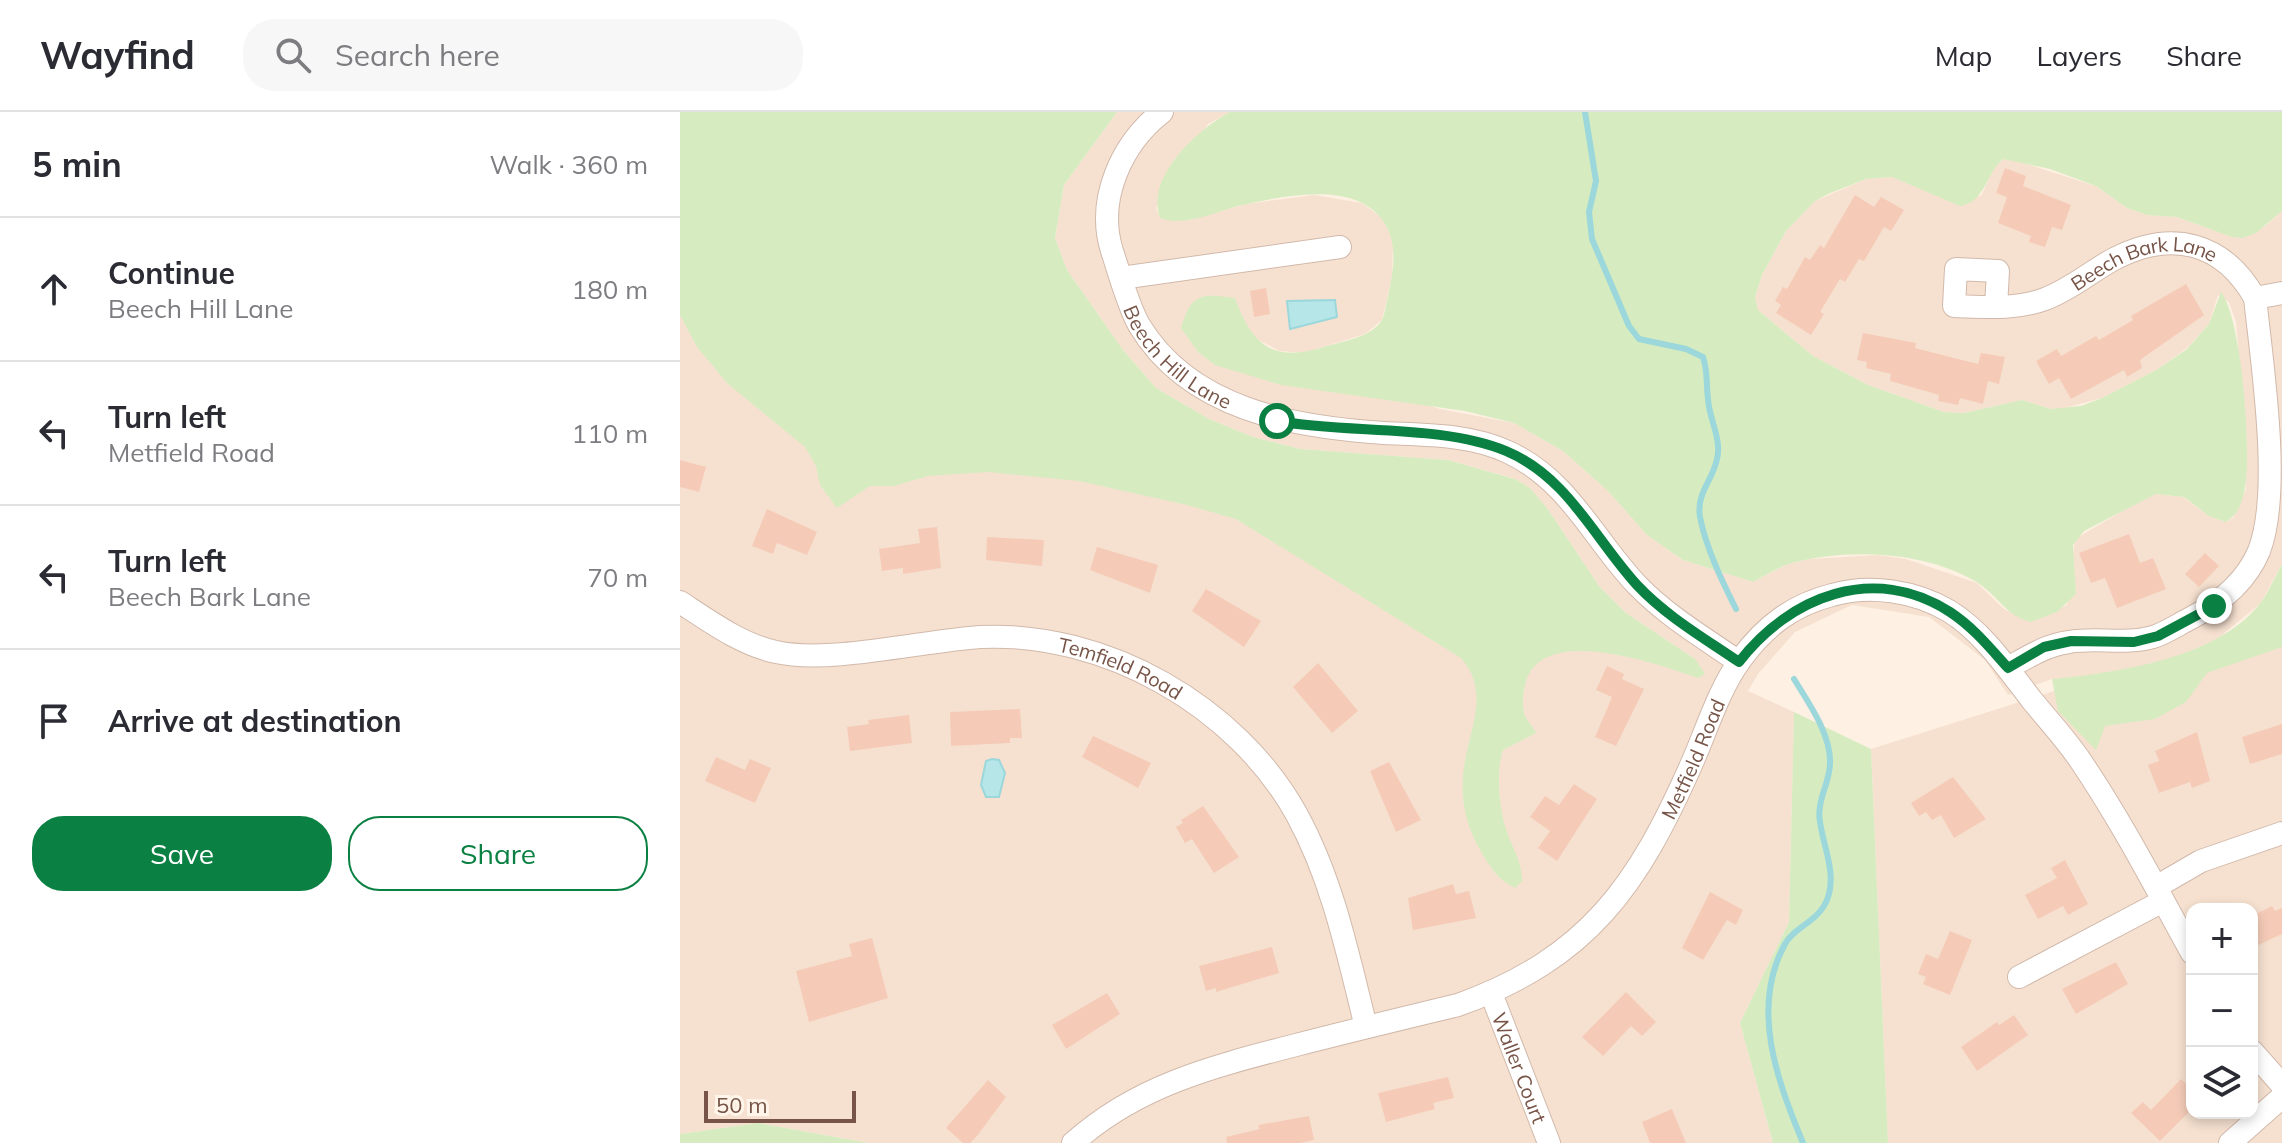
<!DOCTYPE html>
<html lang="en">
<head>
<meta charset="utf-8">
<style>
	:root { --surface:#fff; --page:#f7f7f7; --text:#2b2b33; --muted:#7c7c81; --line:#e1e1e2; --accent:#0b8043 }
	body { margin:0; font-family:Mulish,sans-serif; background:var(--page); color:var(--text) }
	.controls { position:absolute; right:24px; bottom:24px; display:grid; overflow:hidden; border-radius:16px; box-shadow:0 4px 12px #0003 }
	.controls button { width:72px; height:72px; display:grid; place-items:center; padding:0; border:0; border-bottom:2px solid var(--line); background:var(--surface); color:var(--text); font:40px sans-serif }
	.scale { position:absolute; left:24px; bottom:20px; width:152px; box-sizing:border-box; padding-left:8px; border:4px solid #775447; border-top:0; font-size:22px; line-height:28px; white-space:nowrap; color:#775447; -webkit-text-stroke:6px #fff5ea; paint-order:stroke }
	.stop { position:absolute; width:24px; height:24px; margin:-18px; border:6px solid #0b8043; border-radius:50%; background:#fff }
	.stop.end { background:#0b8043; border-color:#fff; box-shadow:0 2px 8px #0008 }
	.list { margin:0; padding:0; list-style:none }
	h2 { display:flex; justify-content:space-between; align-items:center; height:104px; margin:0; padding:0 32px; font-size:34px }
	h2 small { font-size:26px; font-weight:400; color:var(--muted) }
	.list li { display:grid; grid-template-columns:52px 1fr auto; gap:24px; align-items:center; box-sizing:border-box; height:144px; padding:0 32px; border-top:2px solid var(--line) }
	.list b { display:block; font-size:30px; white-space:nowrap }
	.list p { margin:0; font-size:26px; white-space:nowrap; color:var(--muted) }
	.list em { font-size:26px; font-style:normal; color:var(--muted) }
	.actions { display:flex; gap:16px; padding:24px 32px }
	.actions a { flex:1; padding:18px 0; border:2px solid var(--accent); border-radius:32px; text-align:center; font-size:28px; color:var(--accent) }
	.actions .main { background:var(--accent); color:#fff }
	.icon { flex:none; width:44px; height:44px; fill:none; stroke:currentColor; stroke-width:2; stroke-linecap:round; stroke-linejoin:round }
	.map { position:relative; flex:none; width:1602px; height:1031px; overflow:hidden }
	header { display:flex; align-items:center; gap:48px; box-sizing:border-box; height:112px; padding:0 40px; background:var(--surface); border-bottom:2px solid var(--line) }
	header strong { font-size:38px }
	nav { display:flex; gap:44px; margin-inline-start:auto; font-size:28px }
	.search { width:560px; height:72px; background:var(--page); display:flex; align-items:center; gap:20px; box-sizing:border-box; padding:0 28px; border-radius:32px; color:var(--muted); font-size:30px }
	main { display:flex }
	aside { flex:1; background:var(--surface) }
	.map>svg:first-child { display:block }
</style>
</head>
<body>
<header>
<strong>Wayfind</strong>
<div class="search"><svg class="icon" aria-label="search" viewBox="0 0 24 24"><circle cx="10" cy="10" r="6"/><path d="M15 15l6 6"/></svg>Search here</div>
<nav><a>Map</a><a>Layers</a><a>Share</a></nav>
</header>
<main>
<aside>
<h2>5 min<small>Walk · 360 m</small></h2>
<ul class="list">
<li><svg class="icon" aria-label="ahead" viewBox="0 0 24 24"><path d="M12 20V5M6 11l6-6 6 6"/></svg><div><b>Continue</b><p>Beech Hill Lane</p></div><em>180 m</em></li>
<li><svg class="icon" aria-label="left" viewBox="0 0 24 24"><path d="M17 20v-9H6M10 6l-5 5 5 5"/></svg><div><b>Turn left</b><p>Metfield Road</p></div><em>110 m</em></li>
<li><svg class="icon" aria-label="left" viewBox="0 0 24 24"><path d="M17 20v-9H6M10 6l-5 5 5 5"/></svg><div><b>Turn left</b><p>Beech Bark Lane</p></div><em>70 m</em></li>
<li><svg class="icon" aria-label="arrive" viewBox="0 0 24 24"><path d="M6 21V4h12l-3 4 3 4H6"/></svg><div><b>Arrive at destination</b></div></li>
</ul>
<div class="actions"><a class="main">Save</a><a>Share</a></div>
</aside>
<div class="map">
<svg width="1602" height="1031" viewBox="0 0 1602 1031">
	<rect width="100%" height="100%" fill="#fef0e2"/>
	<!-- residential -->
	<path fill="#f6e1d0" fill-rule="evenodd" d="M437,0H550L528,12L476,96L480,106L509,108L566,92L634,83L682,91L702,106L713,128L712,165L702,208L685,222L624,241L600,239L574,226L566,217L555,186L501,216L760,297L834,311L883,339L928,379L967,423L1003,448L1073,470L1108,452L1130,447L1197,443L1226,447L1297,471L1324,497L1351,510L1387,493L1395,427L1451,394L1476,382L1503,385L1529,404L1545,410L1553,406L1566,377L1567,330L1556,210L1549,190L1538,183L1529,212L1507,236L1478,257L1422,286L1385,296L1371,297L1342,288L1284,301L1264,300L1188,273L1133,244L1078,198L1075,185L1082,163L1106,119L1135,89L1186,67L1212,65L1301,84L1314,55L1323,47H1331L1416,74L1447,96L1467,103L1497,105L1552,125L1584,115L1602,99V452L1580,492L1543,522L1602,502V1031H1208L1191,637L1422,564L1372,567L1328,583L1305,548L1249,505L1172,493L1115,520L1078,562L1068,579L1114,600L1109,810L1060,911L1093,1031H189L78,1011L0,1022V116L1015,547L946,501L919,474L867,396L850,376L833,366L768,348L620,337L573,325L529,307L476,276L443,238L387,158L375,126L384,73ZM1512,797H1572V1001H1512Z"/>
	<!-- green -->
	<path fill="#d6ecc0" d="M0,0H437L384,73L375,126L387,158L443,238L476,276L529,307L573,325L620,337L768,348L835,367L850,376L867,396L919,474L946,501L1015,547L1025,562L1018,566C979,553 865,511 846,569C843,579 841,597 846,606C849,612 854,615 856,621L823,638C816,658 819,694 825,714C831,734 842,748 842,769L835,776C819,768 811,757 802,741C787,717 781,692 783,664C786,622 813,583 781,546L556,407L507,393L399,369L308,360L248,364L214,374H190L157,396L140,373L136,354L125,335L48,272L17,235L0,203Z
		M550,0H1602V99L1576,121L1563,126L1552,125L1497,105L1467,103L1447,96L1416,74L1370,57L1323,47C1305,62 1306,90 1280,94L1212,65L1186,67L1148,82L1135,89L1106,119L1082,163L1075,185L1078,198L1133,244L1188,273L1264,300L1284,301L1342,288L1371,297L1401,294L1422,286L1478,257L1507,237L1529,212L1541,180C1562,206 1573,347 1564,381C1561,393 1557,404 1545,410L1529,404L1504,385L1476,382L1404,419L1393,433L1396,482L1377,500L1351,510C1326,504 1318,484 1298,471C1246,439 1169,436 1112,451C1099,455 1086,463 1073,470L1003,448L967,423L928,379L883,339L834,311L785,299L601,273L535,253L518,240L501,216C511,181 521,181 555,186C573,236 595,251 647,234C664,229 692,225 702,208C705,202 706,191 708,184C716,149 720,113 684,92C652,74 597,85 563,93C538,98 505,116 480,106C465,65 518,17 550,0Z
		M1602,452V535L1527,561L1506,590L1475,607L1425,614L1416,638L1378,599L1372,567C1436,561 1540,546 1581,490C1589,479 1595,465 1602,452Z
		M1114,600L1191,637L1208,1031H1093L1060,911L1109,810Z
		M78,1011L189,1031H0V1022Z"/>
	<!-- water -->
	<path fill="#b6e6e8" stroke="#9bd7db" stroke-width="2" d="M655,188L657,205L610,217L607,189Z
		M312,647L319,648L325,661L319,685H306L301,673L306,649Z"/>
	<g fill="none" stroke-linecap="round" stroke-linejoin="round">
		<!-- stream -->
		<path stroke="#9bd7db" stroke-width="6" d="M905,0L916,69L909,100L912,127L949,214L959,227L1006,237L1023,245C1028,260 1026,271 1028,287C1029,307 1042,327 1037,347C1033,368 1016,381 1020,405C1026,436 1042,469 1056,497
			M1114,567C1128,590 1151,622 1150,651C1150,671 1136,689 1140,710C1144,737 1157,762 1147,788C1138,810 1114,815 1105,832C1070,896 1097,968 1123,1031"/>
	</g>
	<!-- building -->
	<path fill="#f5cbb8" d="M1325,56L1346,64L1343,74L1391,93L1382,118L1372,115L1365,135L1349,130L1351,124L1318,111L1327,85L1316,81Z
		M1175,83L1194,95L1201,85L1224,98L1211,119L1204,115L1184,149L1179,147L1165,170L1160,167L1140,200L1144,202L1131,223L1096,201L1101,193L1095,189L1103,175L1107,177L1125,145L1130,148L1140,133L1144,136Z
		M1506,172L1524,203L1460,248L1462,256L1447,265L1444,258L1391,287L1379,266L1369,272L1356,249L1377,237L1381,244L1416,224L1419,228L1453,208L1451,204Z
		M586,176L590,202L574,205L570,179Z
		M1183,221L1236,231L1235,236L1298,252L1301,241L1325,245L1319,272L1308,269L1303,292L1280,286L1278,293L1258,289L1259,283L1210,269L1211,262L1186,256L1187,250L1177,248Z
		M0,348L26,355L19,380L0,375Z
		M87,397L137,420L127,443L97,431L93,442L72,434Z
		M257,415L261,456L223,462V456L202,459L199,437L240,431L238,417Z
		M1449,422L1460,451L1473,446L1486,477L1437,496L1425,466L1411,471L1399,441Z
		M307,425L364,428L362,454L306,448Z
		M417,435L478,453L470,481L410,458Z
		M1525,441L1539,454L1519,475L1505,462Z
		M526,477L581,509L564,535L512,499Z
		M638,551L678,599L652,621L613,575Z
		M927,554L944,562L942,567L964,577L936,634L915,625L932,585L916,578Z
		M340,597L342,626H330V631L271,634L270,600Z
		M229,603L232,631L170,639L167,615L189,612L188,608Z
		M1602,612V642L1570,652L1562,625Z
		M1517,620L1530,669L1512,676L1510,670L1479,681L1468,653L1479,649L1475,639Z
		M413,624L471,651L458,676L402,645Z
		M36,645L65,658L70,647L91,656L75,691L25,669Z
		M709,650L741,708L716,720L690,659Z
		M1273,665L1306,707L1274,726L1261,703L1252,708L1246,700L1239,704L1231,691Z
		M894,672L917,687L877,749L858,736L870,719L850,705L865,684L879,693Z
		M523,694L559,745L534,761L512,727L505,731L496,715L503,711L501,708Z
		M1385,748L1408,792L1388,803L1383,794L1358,807L1345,783L1377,766L1371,756Z
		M773,772L776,782L789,779L796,806L733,818L728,786Z
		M1030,780L1063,798L1056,813L1047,808L1023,848L1002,836Z
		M1592,794L1595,799L1602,796V822L1572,836V804Z
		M1270,819L1292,828L1270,883L1243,872L1246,865L1238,862L1246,842L1258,847Z
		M192,826L208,886L129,910L116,859L172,844L169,832Z
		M592,835L599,861L536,880V876L526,879L519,854Z
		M1436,850L1448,872L1396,902L1382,877Z
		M946,880L976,910L962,924L951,914L923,944L902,925Z
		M427,881L440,902L386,937L372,913Z
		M1334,903L1348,923L1297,959L1281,935L1317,910L1319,913Z
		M768,965L774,986L753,991L755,997L706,1010L698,981Z
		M1501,967L1512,977V997L1480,1029L1451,1001L1463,990L1471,998Z
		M308,968L326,985L297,1024L290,1031H283L266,1016Z
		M992,997L1006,1031H970L962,1010Z
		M629,1004L634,1028L620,1031H547L546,1025L580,1017L578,1013Z"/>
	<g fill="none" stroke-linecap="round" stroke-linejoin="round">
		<!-- minor casing -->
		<g stroke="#d1b9ab" stroke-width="24">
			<g id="minor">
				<path id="s1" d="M482,0C441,32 416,88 432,139C440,163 447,191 459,213C510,298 614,315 704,321C745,323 790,322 828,340C890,369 913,427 957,473C987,504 1024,526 1059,550"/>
				<path d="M441,166L660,135"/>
				<path d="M1575,186L1602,181"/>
				<path id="s2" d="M1316,195L1318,159L1276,157L1274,194C1305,195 1336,198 1365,187C1391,177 1410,160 1434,147C1492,117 1543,130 1575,186C1582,252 1602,380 1579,439C1566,470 1540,491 1511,506C1499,512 1486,521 1473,525C1445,533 1417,525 1389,530C1366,533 1348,545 1328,556"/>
				<path id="s3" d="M0,490C29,509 62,533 96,540C150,552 242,529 300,525C425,519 557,594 617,703C653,769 668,843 686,915"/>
				<path d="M1476,775L1521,749L1602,721"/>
				<path d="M1339,865L1483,789"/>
				<path id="s4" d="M811,881L869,1031"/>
				<path d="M1572,939L1602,973"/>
				<path id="s5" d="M393,1031C457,973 535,954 616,933C670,919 724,906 778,893C909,846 958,773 1012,651C1027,617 1039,577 1061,547C1085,514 1113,493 1152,483C1190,472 1235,479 1269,499C1303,520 1327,556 1351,587C1367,607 1385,626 1400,648C1442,710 1476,776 1512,841"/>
				<path d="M1550,1031L1602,985"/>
			</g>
		</g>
		<!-- minor -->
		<use href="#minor" stroke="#fff" stroke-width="22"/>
	</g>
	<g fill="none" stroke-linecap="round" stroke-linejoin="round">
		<!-- route -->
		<path stroke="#0b8043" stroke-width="10" d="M597,309C668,322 761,312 826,339C888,365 914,426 957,473C986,504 1024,526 1059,550C1110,484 1194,451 1270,500C1293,515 1310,536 1328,556L1364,535L1391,529L1454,530L1478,524L1534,494"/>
	</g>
	<g text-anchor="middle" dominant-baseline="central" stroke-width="6" stroke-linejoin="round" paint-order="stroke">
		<!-- street labels -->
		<g font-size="20" fill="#775447" stroke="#fff5ea">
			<text stroke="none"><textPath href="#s2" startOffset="316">Beech Bark Lane</textPath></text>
			<text stroke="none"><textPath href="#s1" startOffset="286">Beech Hill Lane</textPath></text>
			<text stroke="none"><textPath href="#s3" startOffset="460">Temfield Road</textPath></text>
			<text stroke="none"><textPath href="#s5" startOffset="766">Metfield Road</textPath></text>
			<text stroke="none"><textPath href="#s4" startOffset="80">Waller Court</textPath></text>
		</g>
	</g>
</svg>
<div class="controls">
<button>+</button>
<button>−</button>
<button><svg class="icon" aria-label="layers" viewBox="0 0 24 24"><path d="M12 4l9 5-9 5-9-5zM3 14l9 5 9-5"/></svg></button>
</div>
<div class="scale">50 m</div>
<div class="stop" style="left:597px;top:309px"></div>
<div class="stop end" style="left:1534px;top:494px"></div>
</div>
</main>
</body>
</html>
